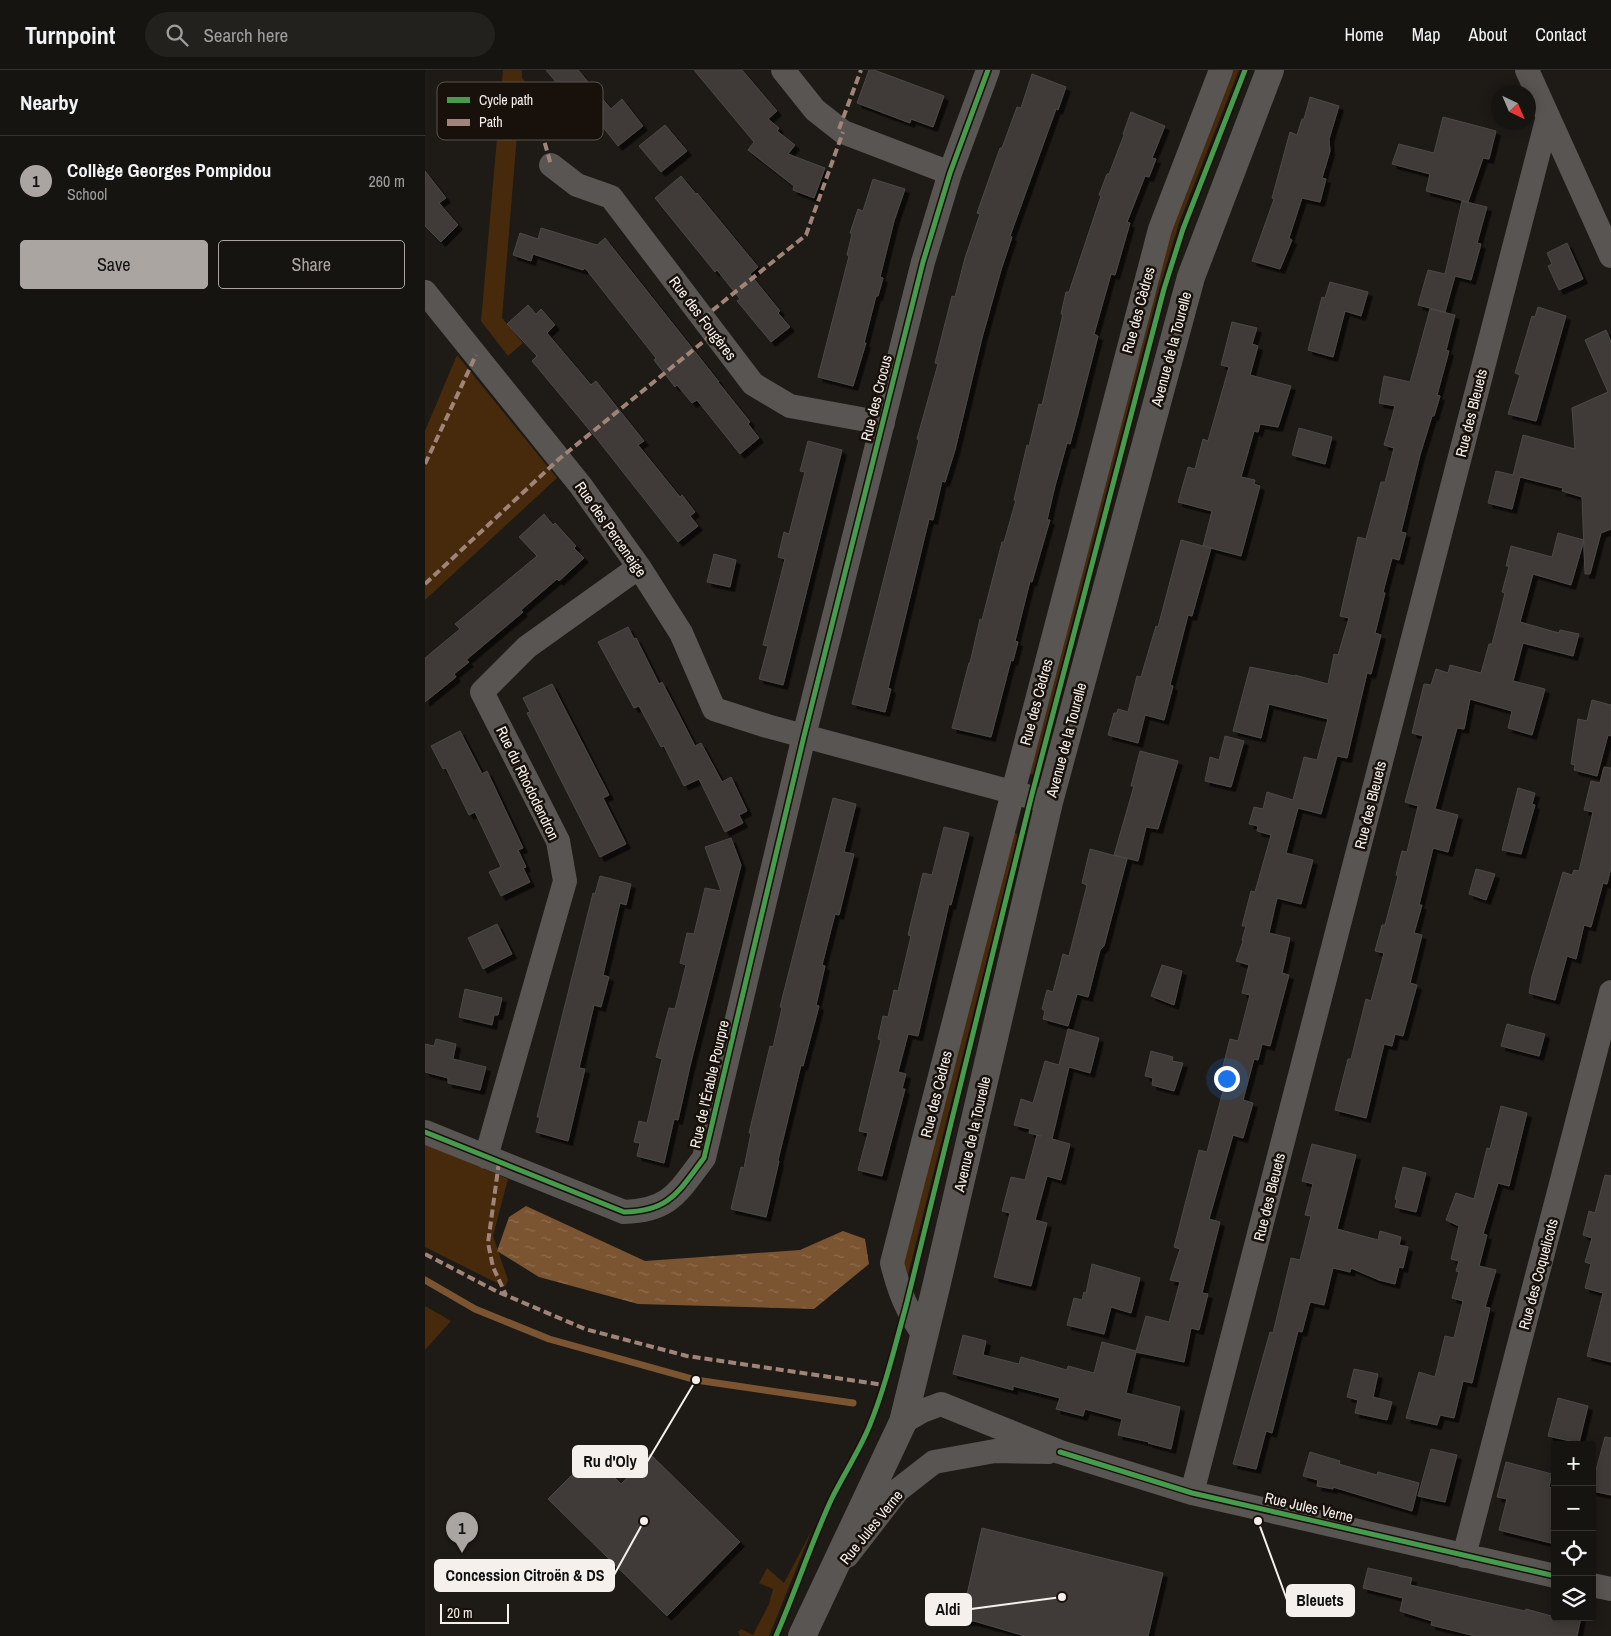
<!DOCTYPE html>
<html lang="en">
<head>
<meta charset="utf-8">
<style>
	:root { --surface:#161410; --page:#23211e; --text:#f1f3f6; --muted:#9e9e9f; --line:#353330; --accent:#aaa5a1 }
	body { margin:0; font-family:"Archivo Narrow",sans-serif; background:var(--page); color:var(--text) }
	.controls { position:absolute; right:15px; bottom:15px; display:grid; overflow:hidden; border-radius:5px; box-shadow:0 2px 12px #0003 }
	.controls button { width:45px; height:45px; display:grid; place-items:center; padding:0; border:0; border-bottom:1px solid var(--line); background:var(--surface); color:var(--text); font:25px sans-serif }
	.compass { position:absolute; left:1066px; top:15px; width:45px; height:45px; border-radius:50%; background:var(--surface); box-shadow:0 2px 12px #0003; rotate:136deg }
	.scale { position:absolute; left:15px; bottom:12px; width:69px; box-sizing:border-box; padding-left:5px; border:2px solid #f6f0ec; border-top:0; font-size:14px; line-height:18px; white-space:nowrap; color:#f6f0ec; -webkit-text-stroke:4px #18100a; paint-order:stroke }
	.you { position:absolute; left:801px; top:1008px; width:18px; height:18px; margin:-12px; border:4px solid #fff; border-radius:50%; background:#1a73e8; box-shadow:0 0 0 8px #1a73e833 }
	.badge { display:grid; place-items:center; width:32px; height:32px; border-radius:50%; background:var(--accent); color:#111; font-size:16px; font-weight:700 }
	.pin { position:absolute; translate:-50% -41px; filter:drop-shadow(0 1px 2px #0008) }
	.pin::after { content:''; position:absolute; top:26px; width:18px; height:15px; background:inherit; clip-path:polygon(0 0,100% 0,50% 100%) }
	.list { margin:0; padding:0; list-style:none }
	h2 { display:flex; justify-content:space-between; align-items:center; height:65px; margin:0; padding:0 20px; font-size:21px }
	h2 small { font-size:16px; font-weight:400; color:var(--muted) }
	.list li { display:grid; grid-template-columns:32px 1fr auto; gap:15px; align-items:center; box-sizing:border-box; height:90px; padding:0 20px; border-top:1px solid var(--line) }
	.list b { display:block; font-size:19px; white-space:nowrap }
	.list p { margin:0; font-size:16px; white-space:nowrap; color:var(--muted) }
	.list em { font-size:16px; font-style:normal; color:var(--muted) }
	.actions { display:flex; gap:10px; padding:15px 20px }
	.actions a { flex:1; padding:11px 0; border:1px solid var(--accent); border-radius:5px; text-align:center; font-size:18px; color:var(--accent) }
	.actions .main { background:var(--accent); color:#111 }
	.icon { flex:none; width:28px; height:28px; fill:none; stroke:currentColor; stroke-width:2; stroke-linecap:round; stroke-linejoin:round }
	.map { position:relative; flex:none; width:1186px; height:1566px; overflow:hidden }
	header { display:flex; align-items:center; gap:30px; box-sizing:border-box; height:70px; padding:0 25px; background:var(--surface); border-bottom:1px solid var(--line) }
	header strong { font-size:24px }
	nav { display:flex; gap:28px; margin-inline-start:auto; font-size:18px }
	.search { width:350px; height:45px; background:var(--page); display:flex; align-items:center; gap:12px; box-sizing:border-box; padding:0 18px; border-radius:28px; color:var(--muted); font-size:19px }
	main { display:flex }
	aside { flex:1; background:var(--surface) }
	.map>svg:first-child { display:block }
</style>
</head>
<body>
<header>
<strong>Turnpoint</strong>
<div class="search"><svg class="icon" aria-label="search" viewBox="0 0 24 24"><circle cx="10" cy="10" r="6"/><path d="M15 15l6 6"/></svg>Search here</div>
<nav><a>Home</a><a>Map</a><a>About</a><a>Contact</a></nav>
</header>
<main>
<aside>
<h2>Nearby<small></small></h2>
<ul class="list">
<li><span class="badge">1</span><div><b>Collège Georges Pompidou</b><p>School</p></div><em>260 m</em></li>
</ul>
<div class="actions"><a class="main">Save</a><a>Share</a></div>
</aside>
<div class="map">
<svg width="1186" height="1566" viewBox="0 0 1186 1566">
	<defs>
		<pattern id="water-ripples" width="26" height="14" patternUnits="userSpaceOnUse" patternTransform="scale(1.25)"><rect width="26" height="14" fill="#7b5431"/><path d="M2 4q2-2 4 0t4 0M15 11q2-2 4 0t4 0" fill="none" stroke="#8e6d4f"/></pattern>
		<filter id="shadow"><feDropShadow dx="4.5" dy="4.5" stdDeviation="0" flood-color="#0009"/></filter>
	</defs>
	<rect width="100%" height="100%" fill="#1e1a16"/>
	<!-- grass -->
	<path fill="#472a0c" d="M78,0H97V8L124,41C110,55 112,54 93,52L77,248L98,273L83,286L56,251Z
		M806,0H814L754,153L734,219L608,704H604L737,183Z
		M32,285L132,408L0,530V361Z
		M589,762L592,764V768L481,1213L477,1197Z
		M0,1074L83,1109L68,1166L83,1210L80,1217L0,1177Z
		M0,1236L26,1251L0,1280Z
		M387,1460L344,1566H315L313,1562L316,1559L328,1565L344,1534L348,1519L334,1513L342,1498L359,1513Z"/>
	<!-- water -->
	<path fill="url(#water-ripples)" d="M101,1136L220,1191L375,1180L418,1161L440,1169L444,1194L389,1239L213,1234L114,1207L72,1181L84,1147Z"/>
	<g fill="none" stroke-linecap="round" stroke-linejoin="round">
		<!-- stream -->
		<path stroke="#7b5431" stroke-width="7" d="M0,1210L50,1239L124,1269L271,1310L428,1333"/>
	</g>
	<!-- building -->
	<path fill="#3f3b38" stroke="#4c4945" filter="url(#shadow)" d="M121,0H153L186,39L197,29L218,56L193,76L156,30L150,35Z
		M269,0H317L352,41L343,49L354,58L352,61L370,75L363,84L400,98L389,128L368,120L369,116L323,80L329,72Z
		M444,0H449L519,26L508,57L486,49L485,53L432,33Z
		M607,4L641,17L633,40L631,39L585,166L587,167L576,200L557,268L530,380L520,412L517,411L508,450L504,449L463,618L466,619L460,642L427,634L494,370L492,369L513,294L510,293L527,226L530,227L540,188L555,144L552,143L575,78H577L592,37L596,38Z
		M885,27L914,36L904,69L905,81L897,108L901,109L895,132L877,128L864,168L867,170L855,199L827,191L849,129L847,128L865,62L872,65L877,49H879Z
		M706,42L740,56L727,88L731,89L724,107L720,106L702,152L705,153L690,205L686,204L669,264L673,266L653,344L645,374L642,373L630,416L622,450H625L622,460L607,512L605,511L590,571L593,572L588,591L586,590L566,667L527,658L544,593H545L555,549L557,550L577,472H579L591,430H589L602,375L604,376L614,334L617,335L638,244H636L641,222H644L676,126L674,125L682,104H684L699,65L698,64Z
		M1018,47L1071,61L1064,89L1058,88L1043,132L1001,121L1005,104L967,94L974,74L1009,83Z
		M240,55L262,81L236,102L214,76Z
		M0,101L21,128L14,133L33,155L16,172L0,156Z
		M256,106L271,124L272,123L333,197L325,204L355,241L353,243L365,257L346,272L312,231L315,229L292,200L290,202L230,128Z
		M448,109L480,119L469,151L455,207L458,208L453,226H451L439,273H441L428,316L393,307L424,186L422,185L427,164L425,163L433,139L438,141Z
		M1037,131L1062,137L1052,173L1056,174L1046,210L1030,206L1020,242L993,235L1003,200L1020,204Z
		M116,158L172,175L180,168L294,312H293L325,352L323,354L334,368L315,384L272,330L267,333L252,315L250,317L229,290L231,288L160,198L158,200L108,184L106,191L88,185L95,163L113,169Z
		M1142,173L1158,209L1134,220L1123,196L1127,194L1122,183Z
		M905,212L943,222L936,246L920,241L908,287L883,280L897,227L900,228Z
		M103,235L111,244L116,239L130,255L122,263L166,315L171,311L219,371L213,375L255,427L257,425L270,442L265,446L273,456L253,472L172,369L107,291L112,286L82,254Z
		M1113,237L1141,246L1111,351L1083,344L1095,305L1090,303L1107,246L1110,247Z
		M1005,239L1030,245L1021,280L1024,281L1012,325L1015,326L1009,346H1007L995,385L976,462L981,463L974,490L967,488L958,522L960,523L950,563L956,565L946,604L942,603L922,688L912,686L896,744L873,738L861,783L888,790L876,834L852,828L844,863L865,868L857,903L864,905L845,976L837,974L833,990L829,989L818,1030L828,1033L818,1068L808,1065L784,1149L795,1152L777,1223L783,1224L774,1260L766,1258L759,1292L711,1282L701,1323L755,1337L746,1379L723,1373L724,1372L693,1365L697,1349L660,1339L658,1346L631,1339L635,1328L588,1316V1320L528,1304L538,1265L561,1271L558,1285L594,1294L596,1287L642,1300L643,1296L669,1303L677,1272L711,1281L721,1246L744,1252L755,1212L745,1210L755,1179L749,1177L774,1080L782,1082L803,1002L797,1000L805,969L813,971L825,925L817,923L824,895L811,891L818,871L817,870L821,856H817L826,821L830,822L846,765L832,761L833,756L824,754L829,737L838,739L842,722L868,730L879,687L892,690L903,649L844,634L836,668L808,661L825,597L870,606V605L903,614L909,584L913,585L924,548L915,546L933,467L941,469L956,412H960L969,378L959,375L970,336L954,333L959,306L985,312Z
		M807,252L832,258L827,274L833,276L825,305L866,316L853,357L835,354L833,362L829,361L816,407L830,410L829,414L835,416L816,486L778,476L787,441L753,432L763,397L770,399L778,369L783,371L804,297L796,295Z
		M1181,260L1186,272V459L1176,463L1165,504H1160L1157,427L1137,421L1138,418L1095,407L1087,439L1063,433L1071,401L1088,405L1098,365L1150,379L1147,338L1183,322L1160,270Z
		M874,358L907,367L900,394L867,385Z
		M383,371L417,380L358,615L334,609L343,576L338,575L360,489L353,487L359,462L364,464L380,402L375,401Z
		M119,444L128,455L130,453L151,476L149,478L159,488L134,511L132,509L96,540L98,542L41,590L44,592L29,604L31,607L0,632V588L35,559L30,554L112,486L94,467Z
		M1133,463L1159,470L1146,515L1108,504L1095,552L1134,563L1135,560L1154,564L1148,586L1098,573L1088,611L1120,619L1107,665L1083,658L1087,641L1045,629L1039,659L1032,658L1010,739L1033,745L1023,782L1008,778L994,835H997L989,863L997,865L985,913L992,915L978,966L970,964L967,976L959,974L941,1048L910,1040L923,989H926L941,929L946,931L959,883L950,881L957,855H960L973,806L971,805L977,781L982,782L993,736L980,732L998,666L987,663L999,614L1006,615L1011,599L1023,603L1025,595L1056,603L1064,574H1067L1080,523L1077,522L1084,496H1081L1086,476L1127,487Z
		M756,470L786,478L767,546L763,545L745,615L748,616L739,650L720,645L713,673L683,665L689,643H692L693,639L703,642L712,606L716,607L731,556L733,557Z
		M289,484L311,490L305,517L282,512Z
		M203,557L209,569L211,568L234,614L237,612L270,676L276,673L297,712L306,707L322,741L314,745L318,753L300,762L274,709L259,716L239,676L236,677L214,636L209,638L173,572Z
		M127,614L184,725L178,728L201,774L175,787L102,643L105,642L98,628Z
		M1167,630L1186,635V666L1183,665L1172,706L1149,700L1150,695L1146,694L1153,649L1162,651Z
		M35,661L57,704L62,701L98,778L93,780L101,797L98,798L105,812L76,826L64,802L76,797L50,742L44,745L21,698L18,699L6,676Z
		M800,666L819,671L806,717L780,711L785,687L794,690Z
		M715,681L753,691L733,759L721,757L713,791L689,785L709,716H706Z
		M1179,697L1186,698V797L1182,814L1178,813L1166,857L1159,855L1151,889L1142,886L1130,930L1104,923L1107,906L1138,802L1147,805L1149,800L1154,801L1168,742L1159,740L1166,711L1175,713Z
		M1093,718L1110,723L1107,734L1110,735L1096,784L1077,780Z
		M408,728L431,734L419,782L429,784L414,845L410,844L397,895L400,896L391,935L394,936L378,996L376,995L353,1090L354,1091L341,1147L306,1139L316,1097L319,1098L326,1063H324L345,976L348,977L357,938L355,937Z
		M519,757L544,763L526,835L524,834L493,966L483,964L473,1002L481,1004L477,1019H480L457,1106L433,1100L443,1063L434,1061L456,970L453,969L458,946L463,947L469,920L473,921L486,866L483,865L498,803L507,805Z
		M306,768L316,795L265,996L253,1050L249,1049L239,1093L212,1086L215,1073L209,1072L214,1051L222,1053L237,989L231,987L244,938L250,939L261,895L255,893L262,863L269,864L280,818L296,821L280,777Z
		M665,779L702,789L679,876L675,880L663,927L652,924L643,956L618,949L620,941L617,939L622,920L628,922L638,884L644,886L662,815L657,813Z
		M1051,799L1070,804L1061,830L1044,824Z
		M175,806L206,814L201,835L195,833L178,905L184,907L176,937L169,935L154,998L160,999L143,1071L111,1062L115,1047H112L168,823L170,824Z
		M72,854L87,884L58,899L43,868Z
		M737,895L757,901L749,935L726,926Z
		M40,919L77,928L73,945H69L67,955L34,947Z
		M1082,954L1120,964L1114,986L1076,976Z
		M643,959L674,968L665,1003L644,997L627,1069L645,1074L636,1110L622,1106L610,1150L622,1153L606,1216L569,1207L585,1143L577,1141L586,1107L600,1110L612,1065L616,1066L604,1063L605,1059L589,1055L596,1029L608,1033L620,991L634,995Z
		M11,969L31,974L28,989L61,997L55,1020L23,1013V1008L0,1002V974L9,976Z
		M726,981L748,987L747,991L758,993L749,1021L727,1015L728,1008L720,1006Z
		M1076,1036L1102,1043L1084,1116L1073,1113L1058,1164L1062,1165L1054,1196L1071,1200L1060,1237L1065,1238L1047,1313L1038,1311L1029,1348L1015,1345L1012,1355L981,1348L994,1302L1010,1307L1020,1266L1029,1268L1038,1231L1027,1228L1034,1202L1031,1201L1034,1191L1026,1189L1034,1156L1021,1150L1031,1123L1049,1129L1062,1078L1065,1079Z
		M887,1074L931,1085L912,1159L953,1170L955,1161L976,1167L974,1175L983,1177L978,1198L974,1197L970,1214L954,1210L926,1198L925,1202L908,1198L899,1235L885,1232L877,1262L873,1261L847,1363L841,1361L831,1399L808,1394L845,1262L848,1263L866,1188L875,1190L886,1146L880,1145L888,1114L877,1111Z
		M978,1097L1001,1103L991,1142L970,1137L972,1130L970,1129Z
		M1180,1105L1186,1106V1292L1162,1286L1178,1223L1160,1218L1166,1194L1160,1192L1167,1168L1158,1165L1164,1141L1170,1143Z
		M667,1194L715,1208L706,1243L686,1237L679,1264L642,1255L649,1228L657,1230L659,1222L661,1223Z
		M929,1299L953,1304L948,1327L967,1332L962,1350L930,1343L933,1330L922,1327Z
		M1133,1328L1163,1336L1154,1373L1123,1366Z
		M1180,1367L1186,1368V1425L1167,1421V1415Z
		M1006,1379L1032,1385L1020,1432L993,1426Z
		M885,1382L915,1391L914,1394L952,1405L953,1402L994,1413L987,1441L908,1417V1419L892,1416L893,1410L878,1406Z
		M225,1384L315,1472L242,1546L123,1429L167,1385L196,1414Z
		M1081,1392L1127,1404L1124,1417L1130,1419V1474L1074,1460L1082,1429L1072,1427Z
		M557,1458L738,1503L723,1566H600L549,1551H536Z
		M943,1498L987,1508L985,1515L1100,1541L1101,1539L1130,1547H1156L1152,1566H1050L1006,1555L1007,1551L975,1541L978,1528L938,1518Z"/>
	<g fill="none" stroke-linecap="round" stroke-linejoin="round">
		<!-- street -->
		<path stroke="#585552" stroke-width="24" d="M358,0L390,40L418,62L525,103
			M1102,0L1186,186
			M126,95L152,115L186,127L328,314L365,336L458,353
			M0,222L156,416L214,497L256,563L289,639L342,656L624,732
			M0,1062L199,1142C245,1141 253,1122 279,1088L379,666L498,192L525,103L563,0
			M61,1087L140,811L133,771L57,622L102,577L214,497
			M499,1265C482,1242 474,1221 467,1193L588,722L735,159L796,0
			M478,1352L497,1341L516,1334L635,1382L767,1423L1130,1506
			M767,1423L1123,46
			M422,1486L473,1420L509,1392L570,1381L623,1382
			M1039,1486L1186,922
			M1167,1515L1186,1519"/>
		<!-- secondary -->
		<path stroke="#585552" stroke-width="28" d="M377,1566L478,1352L511,1217L624,732L766,207L845,0"/>
		<!-- quiet -->
		<path stroke="#a18479" stroke-width="4" stroke-dasharray="8 4" stroke-linecap="butt" d="M70,17L97,23L109,35L126,95
			M414,59L436,0
			M278,248L381,165L418,62
			M0,394L51,285
			M0,514L134,389L289,263
			M74,1092L63,1173L68,1197L81,1225
			M0,1184L71,1221L160,1259L262,1286L459,1315"/>
		<!-- cycleway casing -->
		<g stroke="#18100a" stroke-width="8">
			<path id="cycleway" d="M0,1062L199,1142C245,1141 253,1122 279,1088L379,666L498,192L525,103L563,0
				M635,1382L767,1423L1130,1506
				M351,1566C371,1520 386,1473 407,1428C419,1404 434,1381 444,1357C460,1318 470,1276 481,1236L606,728L739,219L758,159L820,0"/>
		</g>
		<!-- cycleway -->
		<use href="#cycleway" stroke="#469c4c" stroke-width="5"/>
	</g>
	<g text-anchor="middle" dominant-baseline="central" stroke-width="5" stroke-linejoin="round" paint-order="stroke">
		<!-- street labels -->
		<g font-size="15" fill="#f6f0ec" stroke="#18100a">
			<text transform="translate(713 240) rotate(-75)">Rue des Cèdres</text>
			<text transform="translate(278 248) rotate(53)">Rue des Fougères</text>
			<text transform="translate(746 279) rotate(-75)">Avenue de la Tourelle</text>
			<text transform="translate(451 328) rotate(-76)">Rue des Crocus</text>
			<text transform="translate(1046 343) rotate(-76)">Rue des Bleuets</text>
			<text transform="translate(186 459) rotate(55)">Rue des Perceneige</text>
			<text transform="translate(611 632) rotate(-75)">Rue des Cèdres</text>
			<text transform="translate(641 670) rotate(-75)">Avenue de la Tourelle</text>
			<text transform="translate(103 713) rotate(64)">Rue du Rhododendron</text>
			<text transform="translate(945 735) rotate(-76)">Rue des Bleuets</text>
			<text transform="translate(284 1014) rotate(-77)">Rue de l'Érable Pourpre</text>
			<text transform="translate(511 1024) rotate(-76)">Rue des Cèdres</text>
			<text transform="translate(547 1064) rotate(-77)">Avenue de la Tourelle</text>
			<text transform="translate(844 1127) rotate(-76)">Rue des Bleuets</text>
			<text transform="translate(1113 1204) rotate(-75)">Rue des Coquelicots</text>
			<text transform="translate(884 1437) rotate(13)">Rue Jules Verne</text>
			<text transform="translate(446 1457) rotate(-51)">Rue Jules Verne</text>
		</g>
	</g>
	<!-- legend -->
	<rect x="12" y="12" width="166" height="58" rx="8" fill="#18100a" stroke="#5b534e" stroke-width="1"/>
	<rect x="22" y="27" width="23" height="6" fill="#469c4c"/>
	<rect x="22" y="49" width="23" height="7" fill="#a18479"/>
	<g font-size="14" fill="#f6f0ec">
		<text x="54" y="35">Cycle path</text>
		<text x="54" y="57">Path</text>
	</g>
	<!-- callouts -->
	<path fill="none" stroke="#f6f0ec" stroke-width="2" d="M271 1310L222 1392M219 1451L189 1505M833 1451L862 1530M637 1527L546 1539"/>
	<g fill="#f6f0ec" stroke="#18100a" stroke-width="2">
		<circle cx="271" cy="1310" r="5"/>
		<circle cx="219" cy="1451" r="5"/>
		<circle cx="833" cy="1451" r="5"/>
		<circle cx="637" cy="1527" r="5"/>
	</g>
	<g fill="#f6f0ec" stroke="#f6f0ec" stroke-width="2">
		<rect x="148" y="1376" width="74" height="31" rx="5"/>
		<rect x="10" y="1490" width="179" height="31" rx="5"/>
		<rect x="862" y="1515" width="67" height="31" rx="5"/>
		<rect x="501" y="1524" width="45" height="31" rx="5"/>
	</g>
	<g font-size="16" text-anchor="middle" font-weight="bold" fill="#111">
		<text x="185" y="1397">Ru d'Oly</text>
		<text x="100" y="1511">Concession Citroën &amp; DS</text>
		<text x="895" y="1536">Bleuets</text>
		<text x="523" y="1545">Aldi</text>
	</g>
</svg>
<div class="controls">
<button>+</button>
<button>−</button>
<button><svg class="icon" aria-label="locate" viewBox="0 0 24 24"><circle cx="12" cy="12" r="6"/><path d="M12 2v4M12 18v4M2 12h4M18 12h4"/></svg></button>
<button><svg class="icon" aria-label="layers" viewBox="0 0 24 24"><path d="M12 4l9 5-9 5-9-5zM3 14l9 5 9-5"/></svg></button>
</div>
<svg class="compass" viewBox="-18 -18 36 36"><path d="M0-13l5 13h-10z" fill="#e53935"/><path d="M0 13l5-13h-10z" fill="#9e9e9f"/></svg>
<div class="scale">20 m</div>
<div class="you"></div>
<div class="pin badge" style="left:37px;top:1483px">1</div>
</div>
</main>
</body>
</html>
